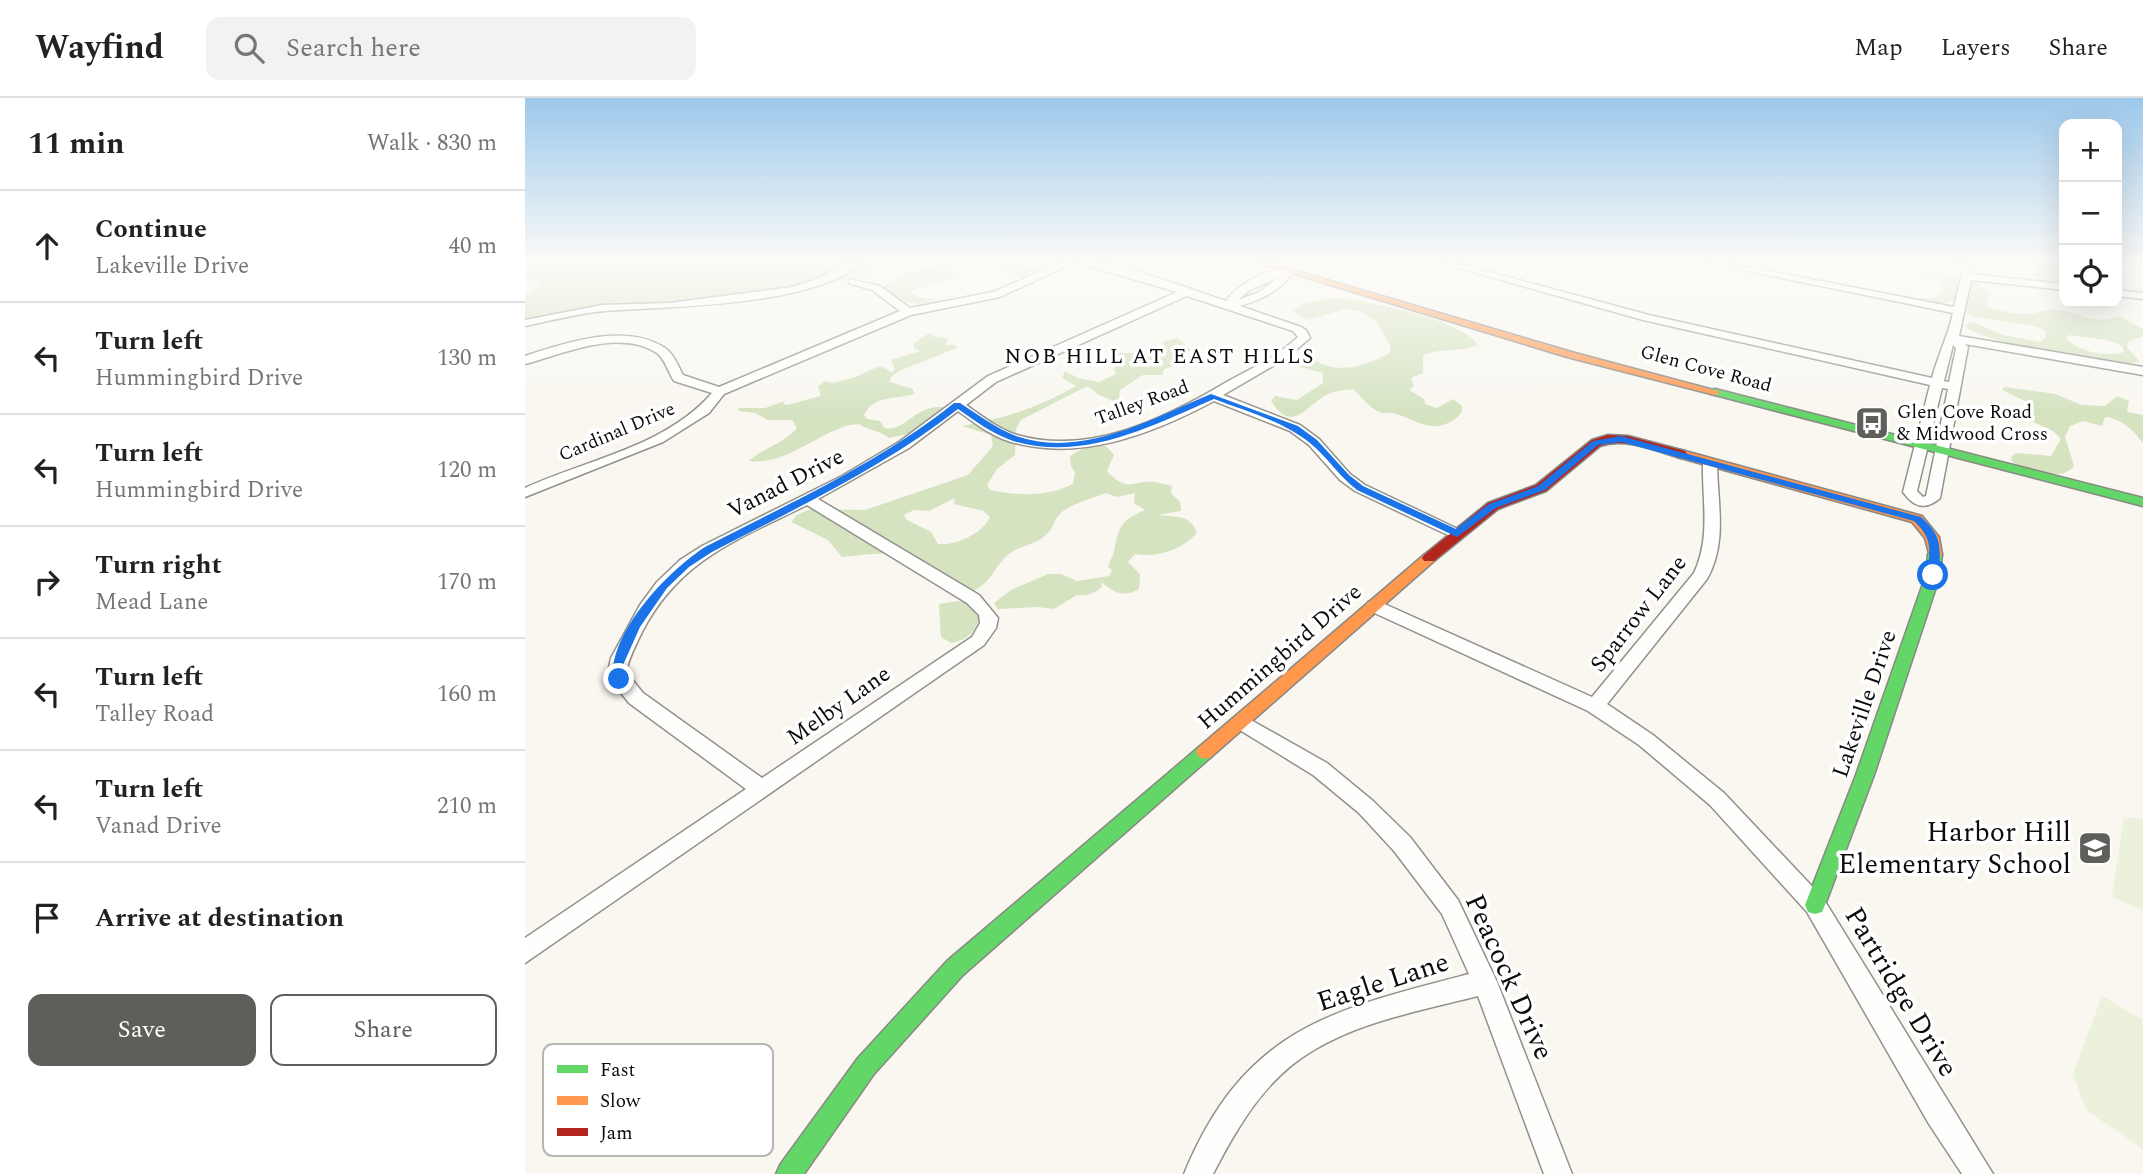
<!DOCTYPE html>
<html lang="en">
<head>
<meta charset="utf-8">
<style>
	:root { --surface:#fff; --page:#f2f2f2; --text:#222; --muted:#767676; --line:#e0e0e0; --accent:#5e5e5b }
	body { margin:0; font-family:Spectral,serif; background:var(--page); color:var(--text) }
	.controls { position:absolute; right:21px; top:21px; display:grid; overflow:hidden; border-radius:14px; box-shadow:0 7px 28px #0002 }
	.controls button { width:63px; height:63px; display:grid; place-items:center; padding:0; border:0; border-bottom:2px solid var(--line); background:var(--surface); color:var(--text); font:35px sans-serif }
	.stop { position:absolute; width:21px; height:21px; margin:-16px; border:5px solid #1a73e8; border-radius:50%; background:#fff }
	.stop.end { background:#1a73e8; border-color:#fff; box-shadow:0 2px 7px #0008 }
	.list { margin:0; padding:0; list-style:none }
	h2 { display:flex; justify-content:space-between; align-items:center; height:91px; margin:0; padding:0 28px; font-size:30px }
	h2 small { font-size:23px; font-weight:400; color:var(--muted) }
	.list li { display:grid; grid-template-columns:46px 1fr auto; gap:21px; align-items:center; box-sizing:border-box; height:112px; padding:0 28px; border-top:2px solid var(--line) }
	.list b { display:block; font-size:26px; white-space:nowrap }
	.list p { margin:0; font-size:23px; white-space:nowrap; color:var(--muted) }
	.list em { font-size:23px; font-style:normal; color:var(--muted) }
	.actions { display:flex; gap:14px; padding:21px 28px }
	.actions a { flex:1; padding:16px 0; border:2px solid var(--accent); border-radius:14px; text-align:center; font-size:24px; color:var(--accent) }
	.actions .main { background:var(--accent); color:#fff }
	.icon { flex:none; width:38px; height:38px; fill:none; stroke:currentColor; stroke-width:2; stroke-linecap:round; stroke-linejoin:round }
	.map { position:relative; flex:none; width:1618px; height:1076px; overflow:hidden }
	header { display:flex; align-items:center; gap:42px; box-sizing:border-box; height:98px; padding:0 35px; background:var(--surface); border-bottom:2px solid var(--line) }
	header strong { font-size:33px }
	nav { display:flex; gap:38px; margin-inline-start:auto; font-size:24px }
	.search { width:490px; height:63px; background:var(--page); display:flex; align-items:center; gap:18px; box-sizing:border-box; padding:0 24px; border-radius:14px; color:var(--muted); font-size:26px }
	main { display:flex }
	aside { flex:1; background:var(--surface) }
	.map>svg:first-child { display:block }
</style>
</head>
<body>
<header>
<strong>Wayfind</strong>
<div class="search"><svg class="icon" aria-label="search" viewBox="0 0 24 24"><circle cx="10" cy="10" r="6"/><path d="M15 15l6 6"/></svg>Search here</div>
<nav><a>Map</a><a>Layers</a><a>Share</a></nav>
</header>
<main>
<aside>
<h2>11 min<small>Walk · 830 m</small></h2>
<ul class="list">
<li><svg class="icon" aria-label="ahead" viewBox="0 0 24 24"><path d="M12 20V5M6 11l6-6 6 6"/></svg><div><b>Continue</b><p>Lakeville Drive</p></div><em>40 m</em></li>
<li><svg class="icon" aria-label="left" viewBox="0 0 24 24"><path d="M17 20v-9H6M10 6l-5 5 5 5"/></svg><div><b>Turn left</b><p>Hummingbird Drive</p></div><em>130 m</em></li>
<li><svg class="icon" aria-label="left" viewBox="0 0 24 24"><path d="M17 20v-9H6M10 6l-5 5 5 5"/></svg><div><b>Turn left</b><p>Hummingbird Drive</p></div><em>120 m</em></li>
<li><svg class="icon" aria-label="right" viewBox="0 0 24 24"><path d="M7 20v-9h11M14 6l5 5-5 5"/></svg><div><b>Turn right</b><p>Mead Lane</p></div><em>170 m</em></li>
<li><svg class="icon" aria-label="left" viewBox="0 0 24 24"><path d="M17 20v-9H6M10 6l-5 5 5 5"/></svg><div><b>Turn left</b><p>Talley Road</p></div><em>160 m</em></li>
<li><svg class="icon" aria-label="left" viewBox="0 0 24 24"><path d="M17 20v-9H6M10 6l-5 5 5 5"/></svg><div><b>Turn left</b><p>Vanad Drive</p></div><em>210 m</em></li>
<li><svg class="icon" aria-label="arrive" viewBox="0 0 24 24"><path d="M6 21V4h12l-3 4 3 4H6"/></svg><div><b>Arrive at destination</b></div></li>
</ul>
<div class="actions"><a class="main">Save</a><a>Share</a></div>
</aside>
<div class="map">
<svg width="1618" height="1076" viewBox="0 0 1618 1076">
	<rect width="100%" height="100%" fill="#f9f7f0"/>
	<!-- forest -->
	<path fill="#d5e3c1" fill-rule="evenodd" d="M0,165H355L349,169L347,175L305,186L144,208L77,210L0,225V197L16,188L14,183H0Z
		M414,165H429L426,172L431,179L383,193L395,200L409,201C390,212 378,201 361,194L359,190C368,174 397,173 414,165Z
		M434,165H485L503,168L540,165L528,170L507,173L500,180L473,171Z
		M1503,165H1539L1536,172L1539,177V191L1508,176L1517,174L1508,166Z
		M1394,174C1417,175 1448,175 1464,195L1461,208C1475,213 1494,218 1510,215C1517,214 1523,211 1531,212C1557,214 1566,228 1594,218L1618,231V238L1603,244L1602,249L1614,263C1598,274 1450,243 1439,227L1448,224L1478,237L1515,244L1520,240L1521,233L1510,228L1449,219L1442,215V211L1431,201C1420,208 1403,206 1391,200H1408L1418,195C1419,180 1405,178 1394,174ZM1543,237L1575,241L1592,245L1598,250L1599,254C1582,260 1552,253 1541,240Z
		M805,200C835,200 939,222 953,247C936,254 916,250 898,257V275L886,280L889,288L884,292L899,301L900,306L912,310L928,301L937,308C937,315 935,317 930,321C906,338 889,320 868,315C862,314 858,316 852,313C844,308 835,298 828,291C819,292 809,293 801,297C778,311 767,335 746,303L750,298L772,302L798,285V275L764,266L761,263L765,258L784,257C808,279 839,269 865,255V247L851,223L837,214L820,211L783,222L766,213L781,205Z
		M404,235L410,239L423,240L421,247H431L432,250L374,273L366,279L365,284L388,291L389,296C371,302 349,296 339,317L342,321L355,323L359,330C381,335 389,306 420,309L383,336L364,340C355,332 344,333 334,326L324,327C292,336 259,368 224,363C238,350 260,345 272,330L267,322H243L230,315L214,313L213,310H240L260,303L258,306L262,307L296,298L293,288L301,283L308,285L328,280L355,268L367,274L370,271L366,262L395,253L389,250L388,246Z
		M653,240L666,252L650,261L646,269L639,271L638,277H618L595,292L594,300L597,306L574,297L562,288L496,322L491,331L490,357L472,371L462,387L465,392C492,398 523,399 548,386L550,374L546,368L545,358L564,347L581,348L589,357L582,373C603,396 608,382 630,384C635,385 642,387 647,388L646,395L655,404L656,413L632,417C650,419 666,416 672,435C656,452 633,460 610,456L603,464L615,476L614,491C598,500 590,495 576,484L577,489C569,495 562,499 552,497L529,511L513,509L473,511L469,505L486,492L523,476H536L552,483L584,478L587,472L583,469C584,464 588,458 589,453C594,429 596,422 620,412L609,405L610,395L592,399L581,395C568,400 553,404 541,411C528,419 531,427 523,435C513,446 497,447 485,455C470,466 464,491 443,494C401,498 418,471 391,459C375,452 335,457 317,459L303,442L266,424L272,417L285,411L340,412L443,377L468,348L466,337L437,328C483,319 510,311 551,288L537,280L540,273L553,280L574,284L591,276L589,272L592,255H640L643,253L637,246L639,243ZM430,400L429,406L458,413L465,419C458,435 431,448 413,446L406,434L382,422L379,417L389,412L404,413Z
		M1479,289L1531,296L1556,307L1580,308L1592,298L1604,303L1602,314L1618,317V345C1608,332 1596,320 1580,319L1577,328L1558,323L1545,328L1540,339L1549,368C1536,385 1500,373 1486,363L1487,358L1491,355L1526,358L1536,341L1528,333L1499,320L1502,304L1477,292Z
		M433,503L449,505L455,520C448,535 443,542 426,545L416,539L414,506Z"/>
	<!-- pitch -->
	<path fill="#ecf1db" d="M1599,719L1618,721V812L1587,799Z
		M1577,898L1618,922V1051L1561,1012L1548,976Z"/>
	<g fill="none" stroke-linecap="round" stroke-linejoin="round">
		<!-- street casing -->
		<g stroke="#92918e" stroke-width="3">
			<path id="street" d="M325,165H337C285,209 147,208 80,213C53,215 26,223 0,228V222L77,207L144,205L267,189L287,183Z
				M535,165H548L475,199L386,217L199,296L184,315L138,344L0,399V390C63,361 140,349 187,295L149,283C143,274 140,261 132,255C94,230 38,256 0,266V258C41,245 100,224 140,250C149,256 153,268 158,277L194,289L375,213L347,192L324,185V181L355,188L385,210L468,194Z
				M553,165C593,162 661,190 701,203C713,185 746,169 768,171L769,173C756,193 737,201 715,208L776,229L781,232L785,240L760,261L698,297L775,327L794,341L825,376L840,387L937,433L940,436L937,439H927L830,393L815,382L784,347L765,333L689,303C627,336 554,365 483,343C465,337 448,324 433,313L384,350L293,401L454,497L473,520L471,530L459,547L0,865V840L221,691L104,605L85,581L83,574L86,560L115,507L132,484L155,462L177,448L317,378L374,344L463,278L652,194ZM754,179L734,194L713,202L725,192ZM662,198L768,233L773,239C752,259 725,271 700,285C639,321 564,358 492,337C473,331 457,318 441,307L471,284ZM282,407L442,505L454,517L455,525L447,539L237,680L118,595L101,574C104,559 111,547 117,534C155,461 212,442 282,407Z
				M916,165H931L1124,217L1407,280C1413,257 1423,238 1428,215L1184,165H1203L1429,209L1437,174L1431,165H1441L1447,176L1539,186V192L1446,182L1434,238L1618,269V277L1440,246L1443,249L1415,400C1400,413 1389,409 1378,394L1405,287L1118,222ZM1428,247L1431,250L1424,284L1419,283ZM1417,290L1423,291L1401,398L1398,399L1392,393Z
				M1592,192L1618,195V201L1592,198Z
				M1185,360L1192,364C1192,404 1203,444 1182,481L1082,606L1128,637L1199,695L1298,800L1468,1076H1437L1404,1026L1282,814L1185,707L1114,647L1063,613L843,512L841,508L843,504H855L1067,599L1169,475C1186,439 1177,403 1178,364Z
				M717,617L802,665L848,703L885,739L933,802L972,884L1047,1076H1019L953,898C890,914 819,926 767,967C732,995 708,1037 688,1076H659C719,931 805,912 944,876L917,816L869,753L834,715L788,677L710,629L707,624L710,619Z"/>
		</g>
		<!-- fast casing -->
		<g stroke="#898885" stroke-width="3">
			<path id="fast" d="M1190,291L1618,400V408L1186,296V292Z
				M1410,452L1417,456L1415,477L1349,677L1300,807L1297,814L1290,816L1283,814L1280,807L1331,677L1401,477L1403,456Z
				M680,647L686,649L689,654L686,659L438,877L349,976L279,1076H251L255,1067L333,960L422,863L674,649Z"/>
		</g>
		<!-- slow casing -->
		<g stroke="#898885" stroke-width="3">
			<path id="slow" d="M733,165H745L1050,255L1196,294L1190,297L1042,259Z
				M1156,352L1397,418L1414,439L1417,456L1415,459H1405L1400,440L1387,424L1152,359L1150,356Z
				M904,455L911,460L909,463L686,659L680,661L674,659L671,654L674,649L899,457Z"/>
		</g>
		<!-- jam casing -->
		<g stroke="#898885" stroke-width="3">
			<path id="jam" d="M1083,337L1103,338L1160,353L1162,356L1156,360C1131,353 1101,339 1075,348L1021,393L973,411L909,463H899L897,460L899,457L963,405L1011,387L1067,342Z"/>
		</g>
		<!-- street -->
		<use href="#street" fill="#fefefd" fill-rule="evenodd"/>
		<!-- fast -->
		<use href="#fast" fill="#63d668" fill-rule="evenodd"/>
		<!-- slow -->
		<use href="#slow" fill="#ff974d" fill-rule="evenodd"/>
		<!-- jam -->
		<use href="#jam" fill="#b3261e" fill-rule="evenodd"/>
	</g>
	<!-- sky -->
	<linearGradient id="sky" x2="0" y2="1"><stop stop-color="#9cc8eb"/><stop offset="0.52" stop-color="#fcfbf8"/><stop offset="1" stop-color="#fcfbf8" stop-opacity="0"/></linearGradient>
	<rect width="1618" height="315" fill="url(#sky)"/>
	<!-- route -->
	<path fill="#1a73e8" d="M686,296L773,328L792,342L824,377L838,388L931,431L964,406L1013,388L1068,343L1096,338L1396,419C1418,439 1415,448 1414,477L1408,480L1403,477C1404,451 1409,442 1389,423L1096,344L1073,347L1020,392L971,410L932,439L832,392C814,378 802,359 785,345C758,323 720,313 689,301C626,328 559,364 488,343C468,336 450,323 433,311C358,370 271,410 187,454L164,469L142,490L115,529L98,567V584L94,585L88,581C84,534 143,473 180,449C265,405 354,365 429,305H435C453,317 471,330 491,338C557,361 626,321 686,296Z"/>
	<!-- icons -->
	<defs>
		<g id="bus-square" transform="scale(1.75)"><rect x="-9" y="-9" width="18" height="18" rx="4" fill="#5e5e5b" stroke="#fff"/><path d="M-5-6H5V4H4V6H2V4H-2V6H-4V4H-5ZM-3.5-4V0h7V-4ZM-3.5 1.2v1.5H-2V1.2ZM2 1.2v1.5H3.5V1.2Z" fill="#fff"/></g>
		<g id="school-square" transform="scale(1.75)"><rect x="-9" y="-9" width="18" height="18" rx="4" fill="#5e5e5b" stroke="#fff"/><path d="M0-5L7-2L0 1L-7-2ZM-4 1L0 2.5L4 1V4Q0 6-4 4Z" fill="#fff"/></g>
	</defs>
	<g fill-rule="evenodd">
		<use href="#bus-square" x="1347" y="325"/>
		<use href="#school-square" x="1570" y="750"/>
	</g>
	<g text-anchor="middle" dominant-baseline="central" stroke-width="7" stroke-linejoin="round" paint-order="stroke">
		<!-- far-street labels -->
		<g font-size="19" fill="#0b0b0b" stroke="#fff">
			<text transform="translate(1181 271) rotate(15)">Glen Cove Road</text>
			<text transform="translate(617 305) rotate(-20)">Talley Road</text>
			<text transform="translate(92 334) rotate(-23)">Cardinal Drive</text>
		</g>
		<!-- far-poi labels -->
		<g font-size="19" fill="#0b0b0b" stroke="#fff" text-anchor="start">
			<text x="1372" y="314">Glen Cove Road<tspan x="1372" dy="22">&amp; Midwood Cross</tspan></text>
		</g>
		<!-- far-neighbourhood labels -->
		<g font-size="21" letter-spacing="2" fill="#0b0b0b" stroke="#fff">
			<text x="635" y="259">NOB HILL AT EAST HILLS</text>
		</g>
		<!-- street labels -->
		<g font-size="23" fill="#0b0b0b" stroke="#fff">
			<text transform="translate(261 386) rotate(-27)">Vanad Drive</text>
			<text transform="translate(1114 516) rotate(-52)">Sparrow Lane</text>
			<text transform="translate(755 559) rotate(-41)">Hummingbird Drive</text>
			<text transform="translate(1340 606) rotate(-71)">Lakeville Drive</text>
			<text transform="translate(314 608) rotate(-35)">Melby Lane</text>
		</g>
		<!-- near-poi labels -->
		<g font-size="28" fill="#0b0b0b" stroke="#fff" text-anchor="end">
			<text x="1546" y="734">Harbor Hill<tspan x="1546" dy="32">Elementary School</tspan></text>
		</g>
		<!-- near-street labels -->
		<g font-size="28" fill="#0b0b0b" stroke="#fff">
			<text transform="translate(984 879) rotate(66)">Peacock Drive</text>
			<text transform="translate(858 884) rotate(-18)">Eagle Lane</text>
			<text transform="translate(1376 894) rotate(59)">Partridge Drive</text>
		</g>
	</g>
	<!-- legend -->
	<rect x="18" y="946" width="230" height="112" rx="10" fill="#fff" stroke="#b6b6b6" stroke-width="2"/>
	<rect x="32" y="967" width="31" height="8" fill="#63d668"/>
	<rect x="32" y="998" width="31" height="9" fill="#ff974d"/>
	<rect x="32" y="1030" width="31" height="8" fill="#b3261e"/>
	<g font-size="19" fill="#0b0b0b">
		<text x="75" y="978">Fast</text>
		<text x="75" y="1009">Slow</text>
		<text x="75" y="1041">Jam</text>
	</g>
</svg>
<div class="controls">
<button>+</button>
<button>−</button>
<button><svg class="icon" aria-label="locate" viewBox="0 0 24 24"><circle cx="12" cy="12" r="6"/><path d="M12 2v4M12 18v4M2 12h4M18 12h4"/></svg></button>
</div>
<div class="stop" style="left:1408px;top:477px"></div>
<div class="stop end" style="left:94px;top:581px"></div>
</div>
</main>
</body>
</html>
